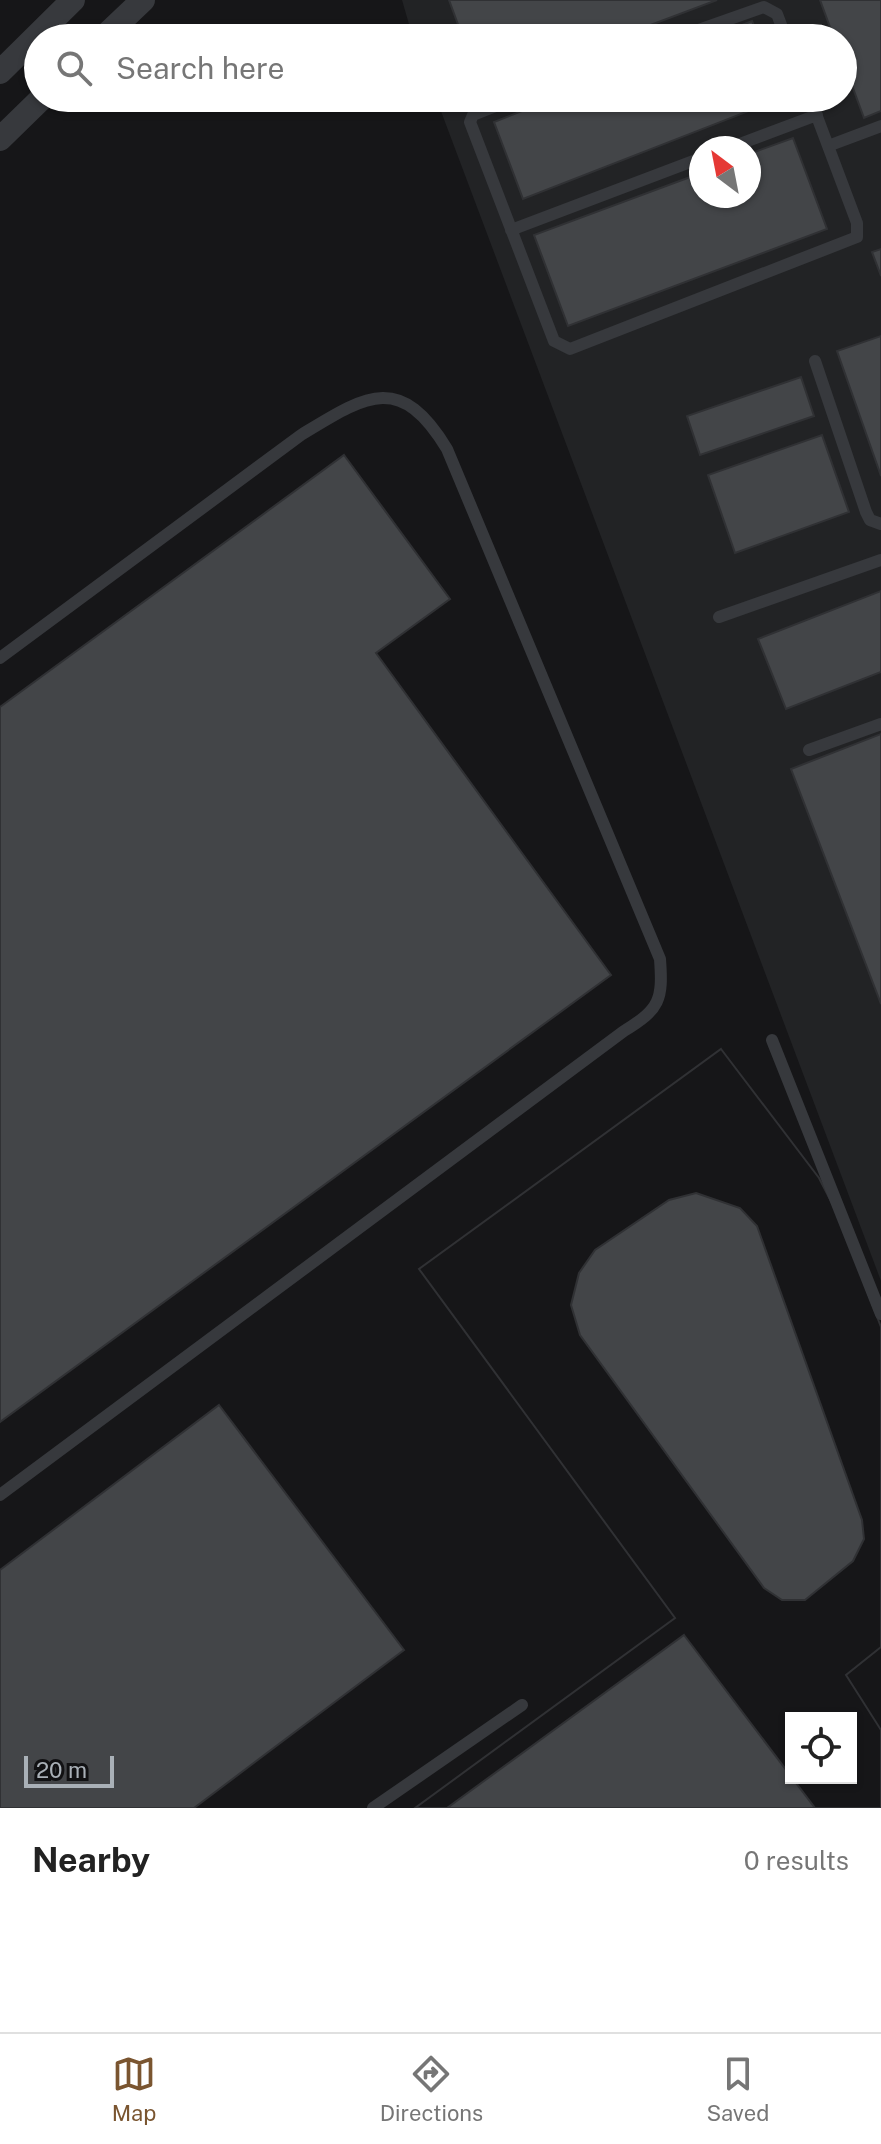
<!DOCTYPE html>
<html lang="en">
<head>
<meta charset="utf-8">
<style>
	:root { --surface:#fff; --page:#f6f6f6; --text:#222; --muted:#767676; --line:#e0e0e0; --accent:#7a5530 }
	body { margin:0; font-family:"Public Sans",sans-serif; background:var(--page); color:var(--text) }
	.controls { position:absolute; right:24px; bottom:24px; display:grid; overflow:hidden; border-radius:0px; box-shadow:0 2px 6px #0004 }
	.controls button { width:72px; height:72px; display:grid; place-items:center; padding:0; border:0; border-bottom:2px solid var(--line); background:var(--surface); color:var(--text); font:40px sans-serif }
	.compass { position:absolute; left:689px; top:136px; width:72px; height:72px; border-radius:50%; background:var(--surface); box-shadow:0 2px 6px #0004; rotate:328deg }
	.scale { position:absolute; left:24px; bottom:20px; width:90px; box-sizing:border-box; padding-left:8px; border:4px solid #a9b0b7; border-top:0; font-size:22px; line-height:28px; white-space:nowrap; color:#a9b0b7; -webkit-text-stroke:6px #111113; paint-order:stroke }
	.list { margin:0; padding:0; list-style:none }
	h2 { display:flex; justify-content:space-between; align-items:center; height:104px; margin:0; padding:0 32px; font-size:34px }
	h2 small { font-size:26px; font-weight:400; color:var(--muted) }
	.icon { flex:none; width:44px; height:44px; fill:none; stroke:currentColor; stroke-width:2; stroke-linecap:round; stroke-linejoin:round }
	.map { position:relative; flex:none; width:881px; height:1808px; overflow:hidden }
	.search { position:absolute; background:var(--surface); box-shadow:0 2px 6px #0004; left:24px; right:24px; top:24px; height:88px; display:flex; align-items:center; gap:20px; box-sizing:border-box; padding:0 28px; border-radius:44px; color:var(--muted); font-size:30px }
	.sheet { height:224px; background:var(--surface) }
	nav { display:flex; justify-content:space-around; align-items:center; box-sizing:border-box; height:112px; border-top:2px solid var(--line); background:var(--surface); font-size:22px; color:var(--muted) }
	nav a { display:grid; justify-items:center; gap:4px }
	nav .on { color:var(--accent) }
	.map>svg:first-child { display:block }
</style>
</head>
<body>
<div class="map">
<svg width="881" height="1808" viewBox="0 0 881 1808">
	<rect width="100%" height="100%" fill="#161618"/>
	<!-- built -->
	<path fill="#222325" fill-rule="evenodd" d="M402,0H881V1281L436,98H843V38H413ZM701,148H749V196H701Z"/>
	<!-- building -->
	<path fill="#434548" stroke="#303134" stroke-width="2" fill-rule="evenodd" d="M449,0H717L616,38H463Z
		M820,0H881V111L864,118L843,61V38H834Z
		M752,21L759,38H709Z
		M555,98H782L523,199L494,122Z
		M793,138L827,229L568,326L534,235L701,173V196H749V154Z
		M881,249V276L872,252Z
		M881,336V476L837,351Z
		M801,377L814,416L700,455L687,416Z
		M822,435L849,512L735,553L708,475Z
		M344,455L450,599L376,653L611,975L0,1422V707Z
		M881,591V672L786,709L758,639Z
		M881,734V1004L791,769Z
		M721,1049L819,1178L836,1211L881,1327V1647L846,1675L881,1730V1808H415L675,1618L419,1269ZM696,1193L740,1208L757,1226L862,1520L864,1539L853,1561L805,1600H782L764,1588L580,1335L571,1305L579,1273L595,1250L669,1200ZM791,1718H851V1778H791Z
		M721,1049L819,1178L836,1211L881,1327V1647L846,1675L881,1730V1808H415L675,1618L419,1269ZM791,1718H851V1778H791Z
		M219,1405L404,1650L194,1808H0V1570Z
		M684,1635L815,1808H447Z"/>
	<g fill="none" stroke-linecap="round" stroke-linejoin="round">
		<!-- service -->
		<path stroke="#37393d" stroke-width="12" d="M676,38L764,7L777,14L786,38
			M516,98L473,115L470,122L554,341L570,349L857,237V223L810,98
			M828,146L881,126
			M729,148L817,115
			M511,230L701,158
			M815,361L866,512L870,520L881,524
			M719,617L881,560
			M0,658L301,435C365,396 400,371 447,449L660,959C663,1000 660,1009 624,1031L0,1495
			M809,750L881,724
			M772,1040L881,1314
			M373,1808L522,1705"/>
		<!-- minor -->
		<path stroke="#37393d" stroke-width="24" d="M103,38L143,0
			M0,72L73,0
			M0,139L42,98"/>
	</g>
</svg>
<div class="controls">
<button><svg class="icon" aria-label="locate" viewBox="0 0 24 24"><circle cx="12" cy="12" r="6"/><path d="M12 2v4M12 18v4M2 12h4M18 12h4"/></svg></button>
</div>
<svg class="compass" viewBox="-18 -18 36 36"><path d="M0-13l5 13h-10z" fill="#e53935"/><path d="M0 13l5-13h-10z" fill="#767676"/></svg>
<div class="scale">20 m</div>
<div class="search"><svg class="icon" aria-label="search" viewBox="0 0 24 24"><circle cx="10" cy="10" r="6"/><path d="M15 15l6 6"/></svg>Search here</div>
</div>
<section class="sheet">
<h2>Nearby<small>0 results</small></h2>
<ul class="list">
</ul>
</section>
<nav>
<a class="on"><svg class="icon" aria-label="map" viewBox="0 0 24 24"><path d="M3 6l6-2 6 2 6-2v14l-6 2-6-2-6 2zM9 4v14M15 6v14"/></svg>Map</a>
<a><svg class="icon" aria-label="directions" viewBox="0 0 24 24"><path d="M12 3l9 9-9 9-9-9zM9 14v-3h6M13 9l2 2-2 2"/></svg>Directions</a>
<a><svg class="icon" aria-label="saved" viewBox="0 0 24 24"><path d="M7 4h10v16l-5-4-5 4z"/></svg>Saved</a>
</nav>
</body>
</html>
